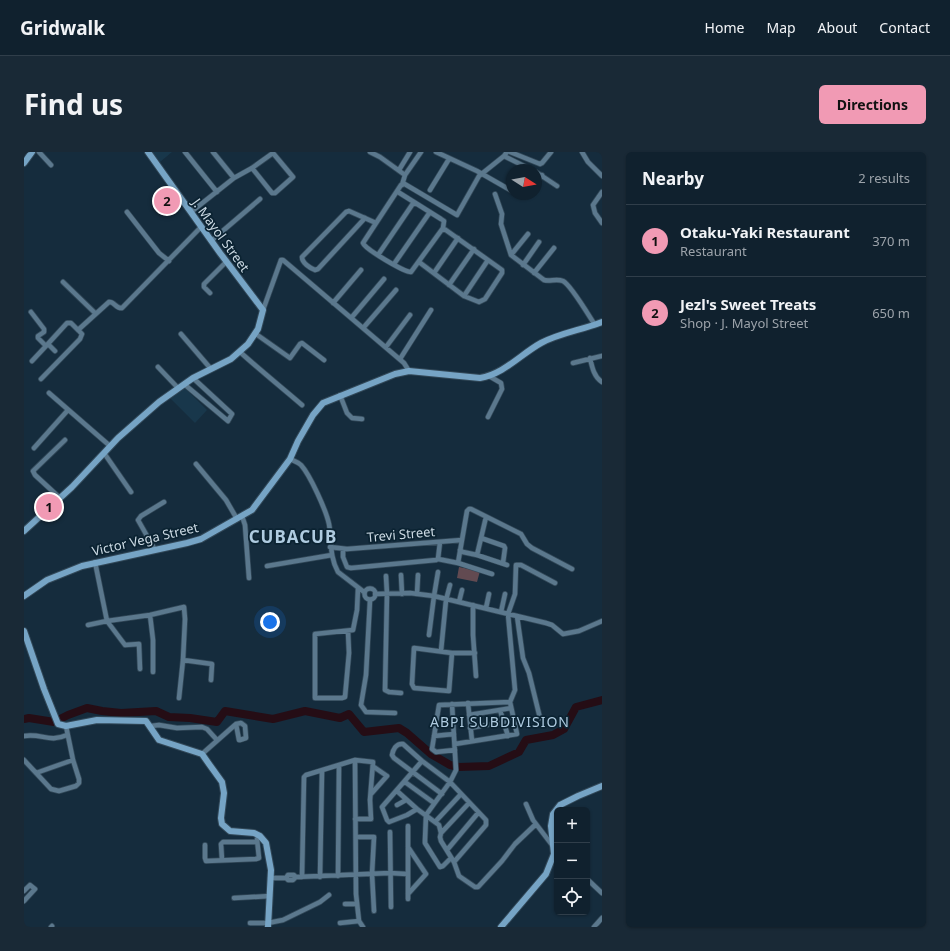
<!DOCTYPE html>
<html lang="en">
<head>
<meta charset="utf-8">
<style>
	:root { --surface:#10212e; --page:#192936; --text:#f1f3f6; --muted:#9ca3aa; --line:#303e4a; --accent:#f19ab4 }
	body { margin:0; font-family:"Noto Sans",sans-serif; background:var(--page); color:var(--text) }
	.controls { position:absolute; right:12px; bottom:12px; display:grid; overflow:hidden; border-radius:6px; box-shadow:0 1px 3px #0004 }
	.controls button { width:36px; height:36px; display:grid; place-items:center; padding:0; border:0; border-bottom:1px solid var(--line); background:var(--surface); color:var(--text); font:20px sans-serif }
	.compass { position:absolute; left:482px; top:12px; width:36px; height:36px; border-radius:50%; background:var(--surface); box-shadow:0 1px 3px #0004; rotate:101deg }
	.you { position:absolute; left:246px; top:470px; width:14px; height:14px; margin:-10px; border:3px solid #fff; border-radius:50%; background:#1a73e8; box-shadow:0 0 0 6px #1a73e833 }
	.badge { display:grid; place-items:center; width:26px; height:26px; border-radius:50%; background:var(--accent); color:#111; font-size:13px; font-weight:700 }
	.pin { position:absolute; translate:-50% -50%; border:2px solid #fff; box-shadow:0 1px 4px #0006 }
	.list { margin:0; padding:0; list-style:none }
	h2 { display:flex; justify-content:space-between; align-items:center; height:52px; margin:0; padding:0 16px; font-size:17px }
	h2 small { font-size:13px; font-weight:400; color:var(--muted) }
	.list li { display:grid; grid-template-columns:26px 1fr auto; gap:12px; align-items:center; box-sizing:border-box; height:72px; padding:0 16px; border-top:1px solid var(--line) }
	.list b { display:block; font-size:15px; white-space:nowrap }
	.list p { margin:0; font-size:13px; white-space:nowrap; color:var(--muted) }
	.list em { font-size:13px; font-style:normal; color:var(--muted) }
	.icon { flex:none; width:22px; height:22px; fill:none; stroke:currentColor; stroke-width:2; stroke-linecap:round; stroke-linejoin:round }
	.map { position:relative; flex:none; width:578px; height:775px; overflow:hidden; border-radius:6px }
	header { display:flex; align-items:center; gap:24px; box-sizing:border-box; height:56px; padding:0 20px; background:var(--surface); border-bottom:1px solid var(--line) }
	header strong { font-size:19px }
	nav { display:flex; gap:22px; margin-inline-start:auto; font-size:14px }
	.intro { display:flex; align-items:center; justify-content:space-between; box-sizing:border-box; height:96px; padding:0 24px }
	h1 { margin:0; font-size:28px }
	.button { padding:10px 18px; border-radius:6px; background:var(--accent); color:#111; font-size:14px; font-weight:700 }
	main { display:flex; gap:24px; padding:0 24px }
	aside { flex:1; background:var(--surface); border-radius:6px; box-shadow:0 1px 3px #0004 }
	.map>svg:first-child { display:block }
</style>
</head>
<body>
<header>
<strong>Gridwalk</strong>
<nav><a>Home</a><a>Map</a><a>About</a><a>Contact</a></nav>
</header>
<div class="intro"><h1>Find us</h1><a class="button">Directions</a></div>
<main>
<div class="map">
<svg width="578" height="775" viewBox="0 0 578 775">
	<rect width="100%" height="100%" fill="#152c3d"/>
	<!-- built -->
	<path fill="#18374b" d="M128,0H148L136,10Z
		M160,235L183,258L171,271L146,246Z"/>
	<!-- green -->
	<path fill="#624a51" d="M435,415L456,419L453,430L433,426Z"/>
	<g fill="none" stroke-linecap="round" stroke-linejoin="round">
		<!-- river -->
		<path stroke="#250d15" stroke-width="8" d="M0,567L5,566L30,570L44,563L63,556L78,559L97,561L132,559L145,565L166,566L193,570L201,559L249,567L281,559L316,566L325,562L340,580L375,576L383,581L407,602L426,613L435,615L465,614L495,600L502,588L529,583L540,577L552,555L578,548"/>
		<!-- street casing -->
		<g stroke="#324858" stroke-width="6">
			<path id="street" d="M15,0L27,13
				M161,0L193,40
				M189,0L210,26
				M346,0L356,5L381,23
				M412,0L453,19L488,39
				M486,0L516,12L518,11L527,0
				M558,0L564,10L578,24
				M480,4L508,18
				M375,18L386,0
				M512,20L533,34
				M379,31L433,63L455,24L480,4L483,0
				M512,32L518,23
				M378,33L381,23L397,0
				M406,38L425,7
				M374,40L417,67L420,69L419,76L387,120C380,120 341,97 339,91L377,33
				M578,40L569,53L571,61L578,71
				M471,42L478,62L477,72L487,103L520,128C526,130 532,126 539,129C547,133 565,164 571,173
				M494,42L501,45L505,42
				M103,60L135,101L145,109
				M167,60L210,26L228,16L249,1L269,25L251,41H248L228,16
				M341,66L294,117L291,118C286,116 278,111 278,105L322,60L325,59L352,71
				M187,89L236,47
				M354,103L390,50
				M487,103L504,82
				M395,110L440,144L455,150L461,147L478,121V118L419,76
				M370,112L406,60
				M499,113L515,90
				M410,121L434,86
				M510,121L530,96
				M39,130L71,161
				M425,133L450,97
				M186,141L180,135V132L202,110
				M440,144L464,108
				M309,151L337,118
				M239,158L257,108H259L380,211L385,219
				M7,160L20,177V180L14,184V186L22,194L8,209
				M328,165L360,127
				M340,175L372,138
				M54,178L85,150C90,149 92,157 98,156L177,75
				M157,182L187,217
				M232,182L266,206L276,192L278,191L300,208
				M24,192L31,199
				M362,195L386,163
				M216,200C236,218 257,235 278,253
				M566,206C568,215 570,225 578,230
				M376,207L407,158
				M549,211L578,204
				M134,215L154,236
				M17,227L56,187L58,182L47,171H43L22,194
				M160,232L204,269L208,262L169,226
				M25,241L86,294
				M316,243L323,261L328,266L338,267
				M464,265L478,237L477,231L465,224
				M10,296L44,258
				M80,301L107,340
				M266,307C270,309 274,310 277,313C286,323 302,358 305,372C308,388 305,404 314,420L340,440
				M172,312L202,348L213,367
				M36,346L11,323L9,319L41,288
				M218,364L221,373L225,426
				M457,386L480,394L481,396L479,411
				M306,395L323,397L438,388
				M319,397V405L323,415L327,416L412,408L414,407L416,390
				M131,398L114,368L117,364L140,350
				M436,398L439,400L453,403L483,413
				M453,403L462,365
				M414,407L434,411L468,422
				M71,410L83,469L101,493L115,492L116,517
				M434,411L443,359L445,357H447L497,382L503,392L508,396L548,417
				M243,414L308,403
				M377,423L378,442
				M362,424L363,442L361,538L365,540L377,541
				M340.5 442a5.5 5.5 0 1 1 11 0a5.5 5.5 0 1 1-11 0Z
				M351,442L386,441L410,444L522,471L528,473L539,482L555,479L578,469
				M393,442L394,423
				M346,448L342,523L337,553L342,560L371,561
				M435,450L438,438
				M449,453V483L452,524
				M462,456L465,442
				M477,460L481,442
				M126,463L129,488V520
				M493,464L499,506L505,521L516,566
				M64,473L83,469L126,463L160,455L161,467L159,508L155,546
				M324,479L325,501L321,545L318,546H291V482L329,478L333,458L334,436
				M405,483L410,444L414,420
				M417,499L422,448L426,433
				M428,501L425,539L390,536L388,532L390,496L428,501H451
				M159,508L188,512L187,528
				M444,551L448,589
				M476,558L484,584
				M445,563L487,556
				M127,574L135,573L153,576L178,575L183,577L193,588
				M446,576L490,568
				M0,584C18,581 25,591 43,583
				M410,584L430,582
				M431,592L493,582L486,550L491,538L484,462L491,442L492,413H497L531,431
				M431,598L412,600L408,597L415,553L486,550
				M178,602L212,572L217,571L221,574L222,586L216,588H215L212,572
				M0,608L27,637L35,639L52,634L55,631V627L49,608L42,574
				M331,608L332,742L335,769L339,775
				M12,621L49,608
				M381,630L410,651
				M373,639L393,657L415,673L417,681L416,685L417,689L430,710L435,724L451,735H454L478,709L491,692L512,672
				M347,642L363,624L350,615
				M418,642L370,606L368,603C369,598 372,591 379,592L398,609L426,630L462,668V673L430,710
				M502,652L509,668L528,693
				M373,653L382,648
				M393,657L383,663L365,670L363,668L358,655L398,609
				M411,670L437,642
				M366,680L367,755
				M417,681L445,651
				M332,685H350L348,722L350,759
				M181,693V706L182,709L232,707L235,706L233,687L236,684
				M423,698L454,661
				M427,706L419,714L416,715L401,691V688L402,663L426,630L432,618L428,552
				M198,708L197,692L199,690H233
				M314,724L315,613
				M278,725L280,625L282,623L331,608L349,610L346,648L347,667H331
				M296,725L298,619
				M246,726H262L264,728H269L272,725L366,721L383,722
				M262,726L264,723H270L272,725
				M563,727L578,741
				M0,739L6,733L11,737L0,749
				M384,742L402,722L384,695
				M210,746L246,744
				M384,747V674
				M321,752H333
				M226,771H244L259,768L296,750L305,743
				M316,771L335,769
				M27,775L28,774
				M570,775L578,766"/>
		</g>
		<!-- secondary casing -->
		<g stroke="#324858" stroke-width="8">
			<path id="secondary" d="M0,11L8,0
				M0,379L48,335L94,286L135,250L169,226L207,207L224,192L234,177L239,158L196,101L124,0
				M0,444L23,428L58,414L163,391L177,387L228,358L266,307L274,289L289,263L299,251L371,222L385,219L456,226C480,222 497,202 517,191C536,181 558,178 578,170
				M0,479L20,537L34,572L42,574L73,568L122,569L135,588L178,602L185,612L198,630L200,641L197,666L198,672L206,679L230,681L236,684L242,691L247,718L244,775
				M477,775L522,722L530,702L527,674L529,662L536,653L554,644L578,634"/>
		</g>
		<!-- street -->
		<use href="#street" stroke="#5b788d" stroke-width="4.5"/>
		<!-- secondary -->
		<use href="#secondary" stroke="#76a4c5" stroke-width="6"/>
	</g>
	<g text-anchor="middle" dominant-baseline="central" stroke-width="3.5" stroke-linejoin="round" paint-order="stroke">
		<!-- street labels -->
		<g font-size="13" fill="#ccdae4" stroke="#0b2332">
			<text transform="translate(197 83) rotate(54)">J. Mayol Street</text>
			<text transform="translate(377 382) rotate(-5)">Trevi Street</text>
			<text transform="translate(121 387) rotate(-13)">Victor Vega Street</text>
		</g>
		<!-- neighbourhood labels -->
		<g font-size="14" letter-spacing="1" fill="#afcbe0" stroke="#0b2332">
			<text x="476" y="569">ABPI SUBDIVISION</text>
		</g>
		<!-- district labels -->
		<g font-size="17" font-weight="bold" letter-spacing="1" fill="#afcbe0" stroke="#0b2332">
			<text x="269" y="384">CUBACUB</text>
		</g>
	</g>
</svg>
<div class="controls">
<button>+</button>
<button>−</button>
<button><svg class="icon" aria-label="locate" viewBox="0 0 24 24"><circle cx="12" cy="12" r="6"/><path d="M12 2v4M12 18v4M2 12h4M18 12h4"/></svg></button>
</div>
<svg class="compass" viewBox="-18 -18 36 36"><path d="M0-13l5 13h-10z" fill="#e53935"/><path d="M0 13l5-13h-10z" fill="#9ca3aa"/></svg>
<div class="you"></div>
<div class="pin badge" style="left:25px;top:355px">1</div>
<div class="pin badge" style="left:143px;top:49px">2</div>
</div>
<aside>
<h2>Nearby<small>2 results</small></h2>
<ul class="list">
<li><span class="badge">1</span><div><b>Otaku-Yaki Restaurant</b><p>Restaurant</p></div><em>370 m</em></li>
<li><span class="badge">2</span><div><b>Jezl's Sweet Treats</b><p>Shop · J. Mayol Street</p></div><em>650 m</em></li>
</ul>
</aside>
</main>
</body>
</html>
